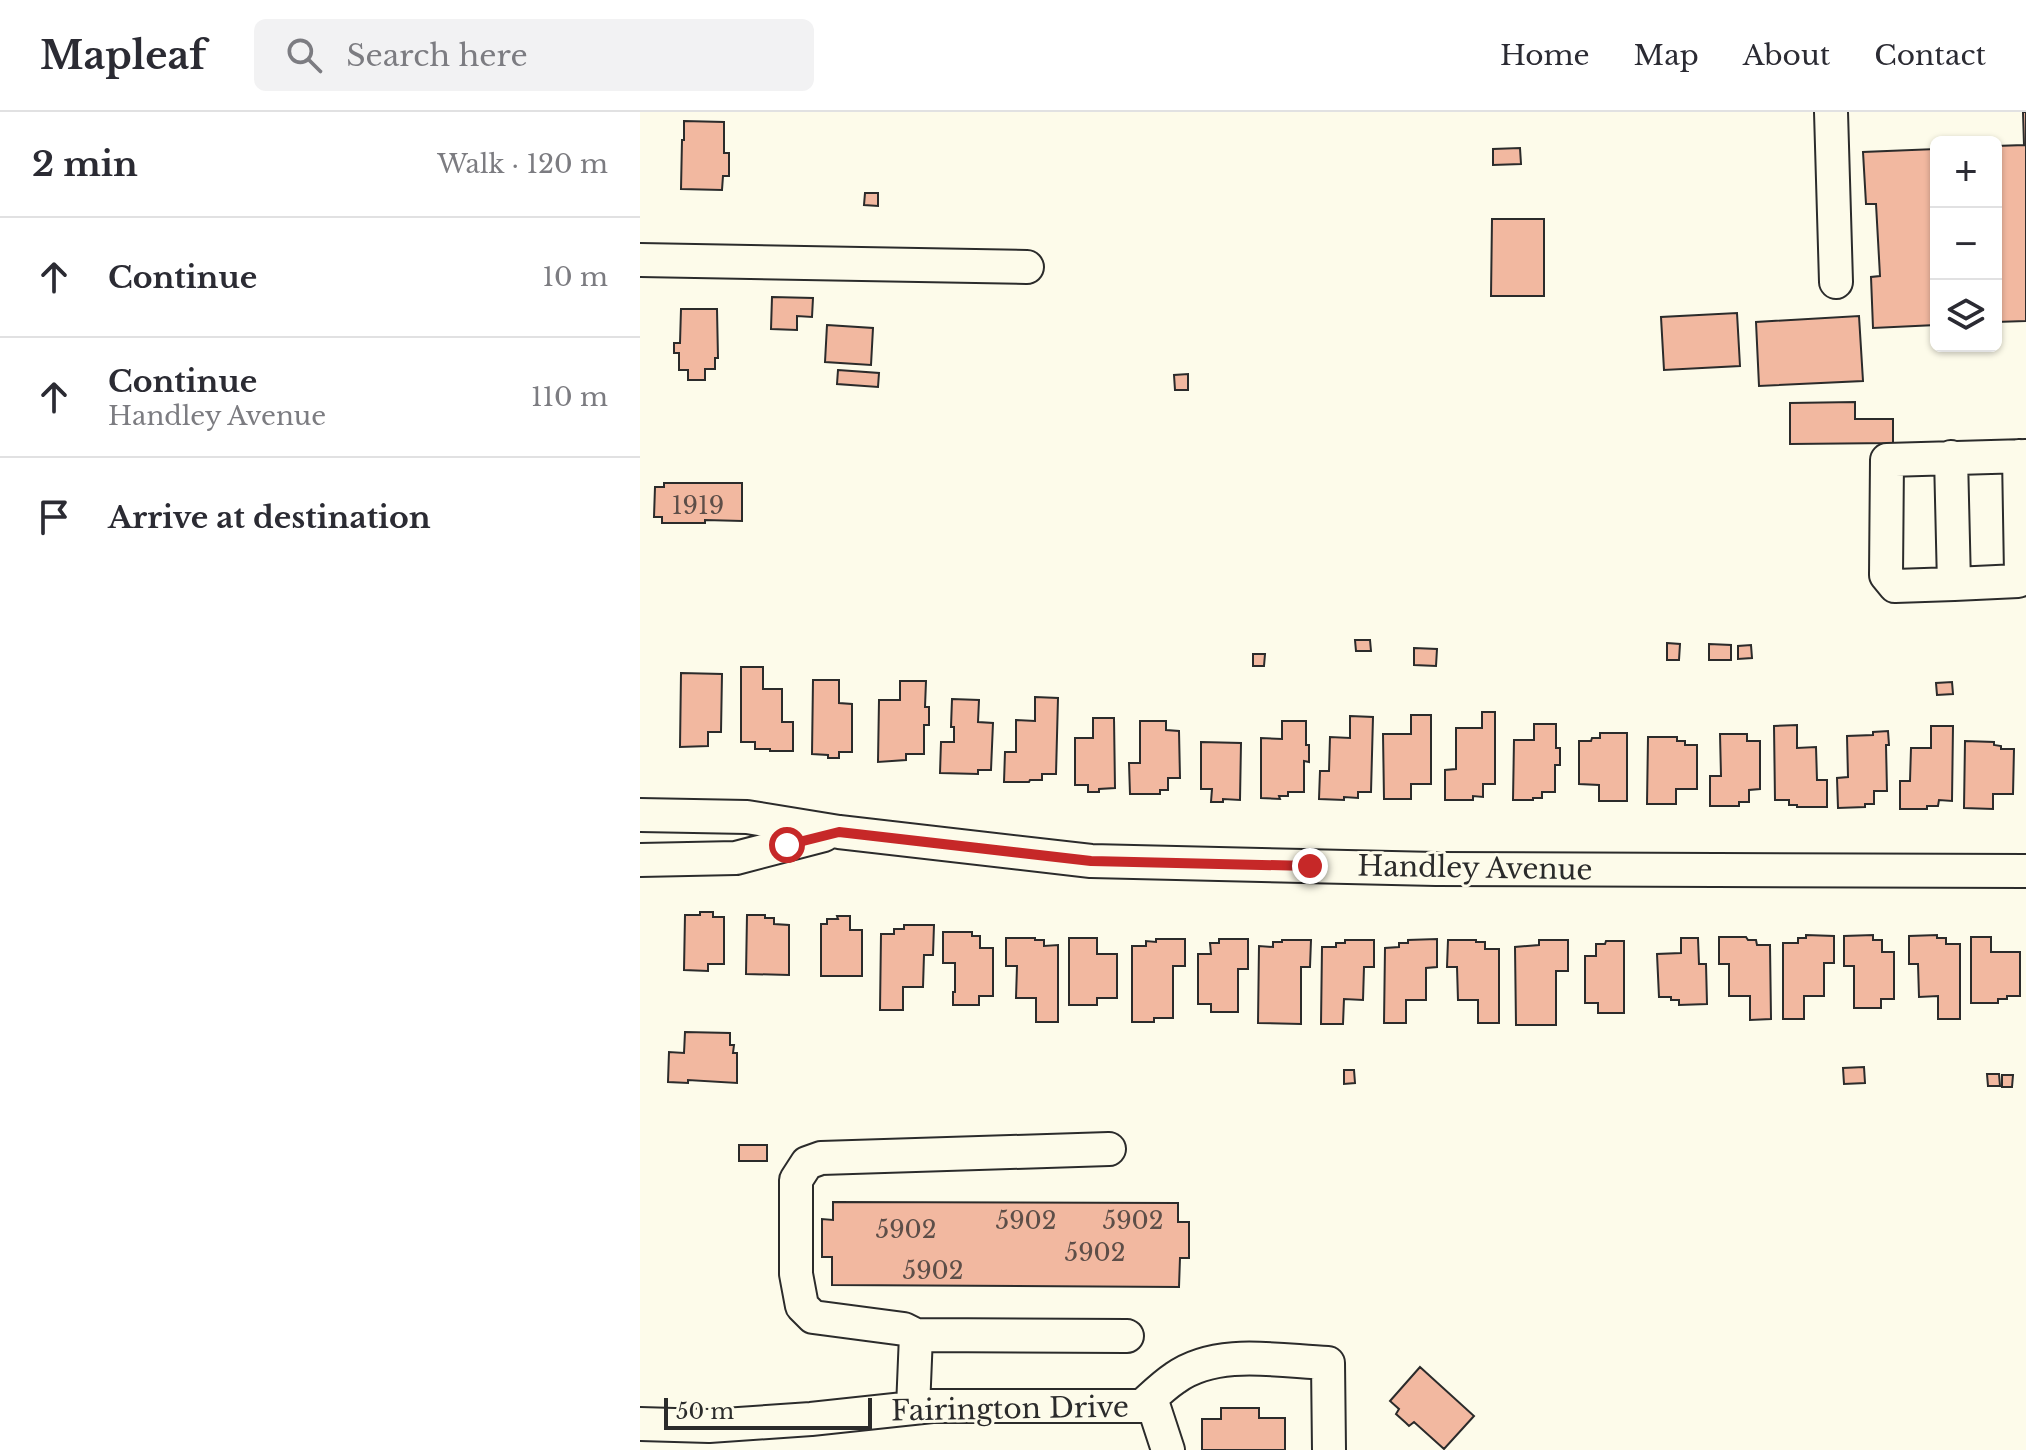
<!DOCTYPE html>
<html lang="en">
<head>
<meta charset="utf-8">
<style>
	:root { --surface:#fff; --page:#f2f2f3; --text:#2b2b33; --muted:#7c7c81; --line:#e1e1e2 }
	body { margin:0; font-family:"Libre Baskerville",serif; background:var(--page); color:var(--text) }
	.controls { position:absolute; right:24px; top:24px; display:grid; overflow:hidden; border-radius:12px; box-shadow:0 2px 6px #0004 }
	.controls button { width:72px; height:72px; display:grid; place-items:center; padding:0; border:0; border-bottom:2px solid var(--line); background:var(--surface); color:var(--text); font:40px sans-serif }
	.scale { position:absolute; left:24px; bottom:20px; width:208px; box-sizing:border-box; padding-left:8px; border:4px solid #2b2b2b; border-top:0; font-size:22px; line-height:28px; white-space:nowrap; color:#2b2b2b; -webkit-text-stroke:6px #fdfbea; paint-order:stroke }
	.stop { position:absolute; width:24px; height:24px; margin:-18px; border:6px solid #c62828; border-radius:50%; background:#fff }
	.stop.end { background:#c62828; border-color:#fff; box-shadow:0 2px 8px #0008 }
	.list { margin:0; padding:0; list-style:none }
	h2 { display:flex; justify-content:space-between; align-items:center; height:104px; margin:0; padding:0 32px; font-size:34px }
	h2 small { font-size:26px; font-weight:400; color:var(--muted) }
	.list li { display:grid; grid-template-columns:52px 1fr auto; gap:24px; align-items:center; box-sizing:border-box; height:120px; padding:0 32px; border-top:2px solid var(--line) }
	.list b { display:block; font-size:30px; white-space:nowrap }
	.list p { margin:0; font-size:26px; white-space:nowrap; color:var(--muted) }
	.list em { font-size:26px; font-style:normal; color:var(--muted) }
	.icon { flex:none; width:44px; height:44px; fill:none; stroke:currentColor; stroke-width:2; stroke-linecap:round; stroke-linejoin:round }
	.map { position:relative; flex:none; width:1386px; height:1338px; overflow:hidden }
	header { display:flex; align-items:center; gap:48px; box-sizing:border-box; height:112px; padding:0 40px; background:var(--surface); border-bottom:2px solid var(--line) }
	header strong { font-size:38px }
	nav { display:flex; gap:44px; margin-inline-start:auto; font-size:28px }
	.search { width:560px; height:72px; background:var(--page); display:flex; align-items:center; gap:20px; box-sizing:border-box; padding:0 28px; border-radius:12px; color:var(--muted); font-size:30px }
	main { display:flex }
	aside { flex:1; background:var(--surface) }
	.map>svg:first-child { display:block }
</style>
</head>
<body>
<header>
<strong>Mapleaf</strong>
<div class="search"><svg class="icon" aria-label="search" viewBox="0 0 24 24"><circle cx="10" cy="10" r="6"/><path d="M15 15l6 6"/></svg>Search here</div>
<nav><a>Home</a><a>Map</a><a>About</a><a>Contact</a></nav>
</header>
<main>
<aside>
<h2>2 min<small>Walk · 120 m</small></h2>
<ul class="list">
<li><svg class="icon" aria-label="ahead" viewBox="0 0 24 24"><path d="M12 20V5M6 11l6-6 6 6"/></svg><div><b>Continue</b></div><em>10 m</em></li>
<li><svg class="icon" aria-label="ahead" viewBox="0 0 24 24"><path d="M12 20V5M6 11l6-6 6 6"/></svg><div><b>Continue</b><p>Handley Avenue</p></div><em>110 m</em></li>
<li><svg class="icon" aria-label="arrive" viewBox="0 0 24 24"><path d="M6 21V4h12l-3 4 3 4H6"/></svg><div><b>Arrive at destination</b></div></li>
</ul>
</aside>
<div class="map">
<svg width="1386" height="1338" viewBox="0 0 1386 1338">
	<rect width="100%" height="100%" fill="#fdfbea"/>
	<!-- building -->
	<path fill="#f2b8a0" stroke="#2b2b2b" stroke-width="2" d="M1383,0H1386V209L1356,210V34L1384,33Z
		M44,9L84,10V41H89V64H83L82,78L41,77L42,28H44Z
		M880,36L881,52L853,53V37Z
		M1296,37V213L1233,216L1231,165L1240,164L1236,92H1226L1223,40Z
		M225,81H238V94L224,93Z
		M852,107H904V184H851Z
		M132,185L173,186L172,205L157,204V218L131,217Z
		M41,197H77L78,246H75V257H65V268H48V258H39V241H34V231H40Z
		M1097,201L1100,254L1024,258L1021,205Z
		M1219,204L1223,269L1119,274L1116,210Z
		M187,213L233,216L231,253L185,250Z
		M198,258L239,261L238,275L197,272Z
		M548,262V278H535L534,263Z
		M1215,290V307H1253V331L1150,332V291Z
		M24,371H102V409L65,408V411H22V405H14L15,375H24Z
		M715,528H730L731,539H716Z
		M1027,531L1040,532L1039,548H1027Z
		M1069,532L1091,533V548H1069Z
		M1111,533L1112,546L1098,547V534Z
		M774,536L797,537L796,554L774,553Z
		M613,542H625L624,554H613Z
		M101,555H123V577H142V610H153V639H130V637H115V630H101Z
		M41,561L82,562L81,620H68V634L40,635Z
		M173,568H199V591L212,592V640H199V646H188V643L172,642Z
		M260,569H286L285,595H289V613H284V642H266V648L238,650L239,588H260Z
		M1312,570L1313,582L1297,583L1296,571Z
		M395,585L418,586L416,662H402V668H390L389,670H364L365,640H376V608L395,609Z
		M312,587L339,588L338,610L353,611L351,658H338V662L300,661L301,630H314V615H311Z
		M842,600H855V672H843V685L833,684V688H805V658L816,657V616H842Z
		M771,603H791V672H771V687H744L743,622H771Z
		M710,604L733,605L731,680H718V686L704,685V688L679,687L680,659H689L690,625L710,626Z
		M453,606H474L475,676L459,677V680H448V673H435V626H453Z
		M500,609H526V618L539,619L540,666H528V678H520V682H490L489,651H500Z
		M642,609H666V633H669V650L664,649V680H648V684H639L640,687L621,686V626L642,627Z
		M894,612H916V636H920V653H915V680H902V686H893V688H873L874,628H894Z
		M1157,613V636L1176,635L1177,668H1187V695H1157V693H1149V688H1135L1134,614Z
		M1291,614H1313L1312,689L1299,688L1298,694H1287V697H1260V669H1270L1271,636H1291Z
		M1248,619L1249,633H1246L1247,679H1234V692H1225V695L1198,696L1197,666L1208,665L1207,624L1233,623V620Z
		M960,621H987V689H959V673L939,672V629H951L952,626H960Z
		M1080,622H1107V629H1120V677L1109,678V690H1099V694H1070V664H1081Z
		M1008,625H1037V629H1045V633H1057V677H1036V692H1007Z
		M1325,629L1354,630V633L1361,634V637H1374L1373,682H1353V697L1324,696Z
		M561,630L601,631L600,688L583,687V690H571L572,677H561Z
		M60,800H73V805H84V852H68V859L44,858L45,803H60Z
		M107,803H125V806H134V812L149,813V863L106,862Z
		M197,804H210V818H222V864H181V812H187V807H198Z
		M264,813H294L293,843H284L283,875H263V898H240L241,822H254V817H264Z
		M303,820H332V824H340V836H353V884H339V893H313V880H315V851H303Z
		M1166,823L1194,824V851H1184V884H1164V907H1143V831H1158V826H1166Z
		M1233,823V828H1242V840H1254V887H1241V896H1214V854H1204V824Z
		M1297,823V826H1306V832H1320V907H1298V884L1279,885L1278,852H1269V824Z
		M1079,825H1106L1108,828H1116L1117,833H1130L1131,907L1110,908V884H1089V852H1079Z
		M1331,825H1351V840H1380V884H1367V887H1358V891H1331Z
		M366,826H395V828H404V834L418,833V910H396V886H376L377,854H366Z
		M429,826H457V842H477V886H457V893H429Z
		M1041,826H1058L1059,852H1066L1067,892L1039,893V888H1031V885H1019L1017,842L1041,841Z
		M516,827H545V854H533V906H514V910H492V834H506V829L516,830Z
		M579,827H608V857H598V900H571V892H558V842H571L570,831H579Z
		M797,827V855L786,856V888H766V911H744L745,836L759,835V831H768V828Z
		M642,828H671L670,855H661V912L618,911L619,834L633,835V830H642Z
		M705,828H734V855H724L723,888L704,887L703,912H681L682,835H696V831H705Z
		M808,828H836V830H845V837H859V911H838V888H818L817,855H807Z
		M899,828H928V859H916V913H876L875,835L899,833Z
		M966,829H984V901H958V891H945V844H956V832H965Z
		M45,920L90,921V933H94L93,941H97V971L48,968V971L28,970L29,940L44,941Z
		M1224,955L1225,971L1204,972L1203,956Z
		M704,958H714L715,971L704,972Z
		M1347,962H1359L1360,974H1348Z
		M1362,963H1373L1372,975H1362Z
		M99,1033H127V1049H99Z
		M193,1090L538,1091V1110H549V1146H540L539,1175L192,1173V1145H182V1107L193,1108Z
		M780,1255L834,1304L804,1337L774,1310L769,1314L766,1311L756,1302L759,1297L750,1289Z
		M581,1296H619V1306H645V1338H562V1307H581Z"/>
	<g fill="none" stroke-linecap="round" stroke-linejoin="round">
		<!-- minor casing -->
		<g stroke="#2b2b2b" stroke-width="36">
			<path id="minor" d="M1191,0L1196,170
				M0,148L387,155
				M1311,345L1314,472L1255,474L1246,463L1247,348L1386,344
				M1314,472L1378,469L1381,462L1379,344
				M0,703L107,705L199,720L451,749L796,757L1386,759
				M0,748L96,746L184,723
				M276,1223L487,1224
				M511,1286L528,1338
				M273,1296L276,1223L264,1217L173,1205L162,1194L156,1162V1068L167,1051L181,1046L469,1037
				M0,1312L69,1314L171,1307L292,1294H502C512,1285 523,1274 535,1266C577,1236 639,1249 688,1251L689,1338"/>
		</g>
		<!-- minor -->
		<use href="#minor" stroke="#fdfbea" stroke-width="32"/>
	</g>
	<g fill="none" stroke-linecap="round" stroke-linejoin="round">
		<!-- route -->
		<path stroke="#c62828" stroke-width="10" d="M147,733L199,720L451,749L670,754"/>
	</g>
	<g text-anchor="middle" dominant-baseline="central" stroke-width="6" stroke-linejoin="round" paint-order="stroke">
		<!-- number labels -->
		<g font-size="24" fill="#5d4e48">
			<text x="58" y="393">1919</text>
			<text x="386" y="1108">5902</text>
			<text x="493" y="1108">5902</text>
			<text x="266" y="1117">5902</text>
			<text x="455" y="1140">5902</text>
			<text x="293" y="1158">5902</text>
		</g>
		<!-- street labels -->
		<g font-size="28" fill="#2b2b2b" stroke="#fdfbea">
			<text transform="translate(835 756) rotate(1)">Handley Avenue</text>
			<text transform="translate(370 1297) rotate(-1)">Fairington Drive</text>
		</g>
	</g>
</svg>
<div class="controls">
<button>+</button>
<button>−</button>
<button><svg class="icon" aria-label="layers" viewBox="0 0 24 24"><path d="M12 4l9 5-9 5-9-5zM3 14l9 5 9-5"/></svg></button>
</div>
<div class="scale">50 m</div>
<div class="stop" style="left:147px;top:733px"></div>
<div class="stop end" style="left:670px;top:754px"></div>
</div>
</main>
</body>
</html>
